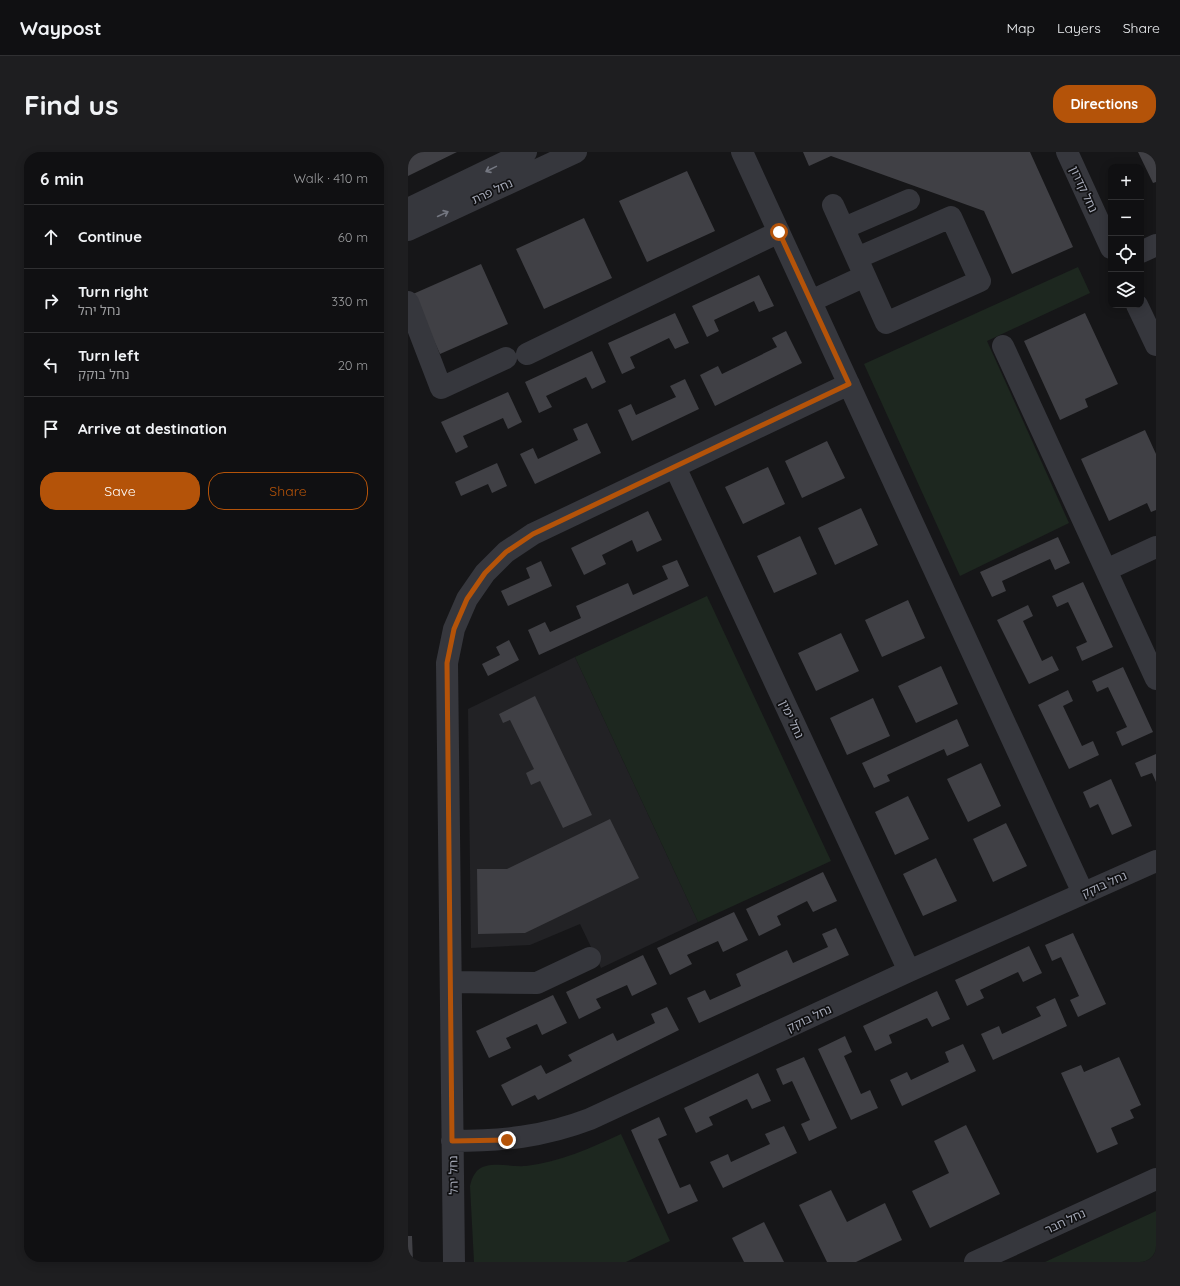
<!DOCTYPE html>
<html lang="en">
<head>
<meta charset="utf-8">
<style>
	:root { --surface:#101012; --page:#1e1e20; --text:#f1f3f6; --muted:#9c9d9f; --line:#303032; --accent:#b45309 }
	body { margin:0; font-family:Quicksand,"Noto Sans Hebrew",sans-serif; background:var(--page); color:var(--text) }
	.controls { position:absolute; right:12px; top:12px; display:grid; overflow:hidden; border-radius:8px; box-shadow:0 2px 10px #0003 }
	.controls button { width:36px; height:36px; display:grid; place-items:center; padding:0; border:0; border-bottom:1px solid var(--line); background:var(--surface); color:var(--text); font:20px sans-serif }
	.stop { position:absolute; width:12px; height:12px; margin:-9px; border:3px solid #b45309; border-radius:50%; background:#fff }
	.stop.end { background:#b45309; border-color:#fff; box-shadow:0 1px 4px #0008 }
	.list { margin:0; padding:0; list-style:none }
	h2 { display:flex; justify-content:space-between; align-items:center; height:52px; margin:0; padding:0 16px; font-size:17px }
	h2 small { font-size:13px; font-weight:400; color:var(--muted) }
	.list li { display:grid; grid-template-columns:26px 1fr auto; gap:12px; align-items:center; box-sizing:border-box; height:64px; padding:0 16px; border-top:1px solid var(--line) }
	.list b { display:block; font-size:15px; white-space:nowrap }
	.list p { margin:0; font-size:13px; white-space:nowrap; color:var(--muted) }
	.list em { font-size:13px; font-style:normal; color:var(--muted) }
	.actions { display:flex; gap:8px; padding:12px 16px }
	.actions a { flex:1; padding:9px 0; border:1px solid var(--accent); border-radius:16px; text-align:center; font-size:14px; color:var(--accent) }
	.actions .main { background:var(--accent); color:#fff }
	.icon { flex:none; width:22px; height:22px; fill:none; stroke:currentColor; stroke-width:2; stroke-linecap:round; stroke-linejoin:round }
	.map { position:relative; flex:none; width:748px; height:1110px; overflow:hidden; border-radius:16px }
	header { display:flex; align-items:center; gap:24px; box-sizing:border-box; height:56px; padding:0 20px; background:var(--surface); border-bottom:1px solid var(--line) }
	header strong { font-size:19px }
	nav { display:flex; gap:22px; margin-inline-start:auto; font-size:14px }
	.intro { display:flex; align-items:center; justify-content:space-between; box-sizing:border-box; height:96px; padding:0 24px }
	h1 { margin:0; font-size:28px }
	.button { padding:10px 18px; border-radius:16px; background:var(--accent); color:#fff; font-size:14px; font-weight:700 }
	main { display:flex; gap:24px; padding:0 24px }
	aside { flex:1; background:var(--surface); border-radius:16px; box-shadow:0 2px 10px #0003 }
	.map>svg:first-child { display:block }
</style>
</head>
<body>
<header>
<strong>Waypost</strong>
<nav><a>Map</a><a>Layers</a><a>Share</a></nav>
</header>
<div class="intro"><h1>Find us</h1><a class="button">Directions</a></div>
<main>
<aside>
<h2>6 min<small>Walk · 410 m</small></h2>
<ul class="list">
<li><svg class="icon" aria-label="ahead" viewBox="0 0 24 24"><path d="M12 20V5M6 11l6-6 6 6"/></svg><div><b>Continue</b></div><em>60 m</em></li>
<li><svg class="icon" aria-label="right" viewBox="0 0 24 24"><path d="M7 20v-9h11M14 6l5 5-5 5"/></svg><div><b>Turn right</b><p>נחל יהל</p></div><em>330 m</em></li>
<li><svg class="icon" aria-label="left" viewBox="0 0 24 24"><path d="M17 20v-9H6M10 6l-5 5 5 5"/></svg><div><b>Turn left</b><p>נחל בוקק</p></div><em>20 m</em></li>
<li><svg class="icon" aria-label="arrive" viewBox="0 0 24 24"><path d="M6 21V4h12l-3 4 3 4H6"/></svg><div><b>Arrive at destination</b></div></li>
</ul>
<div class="actions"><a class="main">Save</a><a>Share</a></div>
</aside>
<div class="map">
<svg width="748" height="1110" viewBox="0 0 748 1110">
	<rect width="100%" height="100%" fill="#161618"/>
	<!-- built -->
	<path fill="#222225" d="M167,505L290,770L193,816L172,772L122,793L63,796L60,557Z"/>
	<!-- green -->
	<path fill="#1d271f" d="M670,115L682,141L579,189L661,371L552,424L456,212Z
		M299,444L423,709L290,770L167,505Z
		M213,982L262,1089L218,1110H66L62,1034C64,1025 68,1016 78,1014C91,1011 105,1015 118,1014C152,1010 183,996 213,982Z
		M748,1059V1110H637Z"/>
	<!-- building -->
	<path fill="#404045" d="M0,0H49L0,24Z
		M395,0H622L665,95L604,122L576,59L423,4L401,14Z
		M730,0H748V30L745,31Z
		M279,19L307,79L239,110L211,49Z
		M176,66L204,126L136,157L108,97Z
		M73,112L100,172L32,202L5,142Z
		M351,123L366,154L351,160L346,149L306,168L311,179L299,185L284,154Z
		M267,161L281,191L267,197L261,186L222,205L227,216L214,222L200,191Z
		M677,161L710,232L677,247L680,255L652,268L616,189Z
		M378,179L394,211L307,254L292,223L310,214L314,222L369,195L364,186Z
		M184,199L198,230L184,237L178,225L138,244L144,255L131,261L117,230Z
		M277,227L291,257L224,289L210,258L223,252L228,263L268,245L262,234Z
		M100,240L114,270L100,277L95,266L55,284L60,295L48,301L33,270Z
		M179,271L193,301L127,332L112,302L125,296L130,307L170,288L165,277Z
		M737,278L748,302V358L743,360L739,351L701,369L673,307Z
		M419,289L437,326L394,346L377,309Z
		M89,311L99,334L84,341L80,332L53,344L47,330Z
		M360,315L377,352L335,372L317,335Z
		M453,356L470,393L427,413L410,376Z
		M240,359L254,388L229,400L224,388L194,403L198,412L176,423L163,396Z
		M392,384L409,422L366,441L349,404Z
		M650,385L662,411L647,418L642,407L594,429L598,439L584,445L572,420Z
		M269,408L281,434L131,503L120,478L137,470L142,480L173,466L168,454L220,431L225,443L260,427L254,414Z
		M133,409L144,434L100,454L93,439L122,426L118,416Z
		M675,430L705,495L674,509L668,495L679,490L660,450L649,455L644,444Z
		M500,448L517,486L474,505L457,468Z
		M620,453L625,464L615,469L634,509L644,504L651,518L621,532L589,468Z
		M433,481L451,519L408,539L390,501Z
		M101,488L111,508L80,524L74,512L92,503L88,495Z
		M533,514L550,552L508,571L490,534Z
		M715,515L745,580L714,594L708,580L719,575L700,535L689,540L684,529Z
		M660,538L665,549L655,554L674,594L685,589L691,603L661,617L630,553Z
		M127,544L184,663L155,676L132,629L123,633L118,621L126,617L102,568L95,571L91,562Z
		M465,546L482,584L439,603L422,566Z
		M549,567L561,594L539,604L536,597L479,623L482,629L466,636L454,611Z
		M748,602V630L744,621L733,625L727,611Z
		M573,611L593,654L560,670L539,627Z
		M703,627L724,674L704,683L690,652L682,656L675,640Z
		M500,644L521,687L487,703L467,660Z
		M202,667L231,726L117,781L70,782L69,717H99Z
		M598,671L619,714L585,730L565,687Z
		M528,706L549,749L515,764L495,722Z
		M415,720L429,749L405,760L399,749L369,764L373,773L351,784L338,757Z
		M326,760L340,788L315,800L310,789L279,803L284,812L262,823L249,796Z
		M428,776L441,803L291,871L279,846L297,838L302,848L333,834L328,822L379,798L385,811L420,795L414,782Z
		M665,781L698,852L670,865L662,848L671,844L653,805L644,809L637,793Z
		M621,794L634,821L615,830L610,820L572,838L576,846L559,854L547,828Z
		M235,803L249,832L224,844L219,833L188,847L193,856L171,867L158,840Z
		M529,839L542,867L524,875L519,866L481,883L484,891L467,899L455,874Z
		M145,843L159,871L134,883L129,872L98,886L103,896L81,906L68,879Z
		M647,846L659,874L585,908L573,882L591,874L594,882L633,864L628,855Z
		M259,855L271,878L130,948L127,943L104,954L93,933L133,913L138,922L164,909L160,903L205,881L209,889L247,871L243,862Z
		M437,884L444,900L436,904L453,942L462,938L470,956L443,968L410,897Z
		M555,892L568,919L494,954L482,928L499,920L503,928L541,910L537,900Z
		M396,905L429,976L401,989L393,972L402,968L384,929L375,933L368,917Z
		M711,905L733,953L722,958L726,966L703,976L710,992L689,1001L653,921L673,913L676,920Z
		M350,921L363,949L344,957L339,947L301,965L305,973L288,981L276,956Z
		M251,965L259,983L250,987L272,1036L282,1032L290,1049L260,1062L223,978Z
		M558,973L592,1042L522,1076L504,1039L541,1021L526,989Z
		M376,974L389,1001L315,1036L302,1010L320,1002L323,1010L362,992L357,982Z
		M423,1038L439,1070L477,1051L494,1088L448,1110H419L391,1053Z
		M356,1070L376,1110H336L324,1086Z
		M0,1084H4L5,1110H0Z"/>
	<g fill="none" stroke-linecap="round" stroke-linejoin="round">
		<!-- minor -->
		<path stroke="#36373d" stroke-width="22" d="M334,0L675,741
			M659,0L703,96
			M425,53L478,171L572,129L543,65L449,106
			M0,57L118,0
			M436,76L501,48
			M0,78L168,0
			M733,100L748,93
			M403,149L457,124
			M0,150L33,236L98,206
			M729,153L748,193
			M595,194L748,527
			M119,202L371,80
			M267,315L501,819
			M698,418L748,395
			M43,830L129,831L182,806
			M44,989C94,989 135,985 182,967L501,819L748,709
			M46,1110L39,511L46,477L59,447L77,421L98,400L125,382L441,232
			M567,1110L748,1027"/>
	</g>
	<!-- one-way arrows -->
	<defs><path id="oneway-shaft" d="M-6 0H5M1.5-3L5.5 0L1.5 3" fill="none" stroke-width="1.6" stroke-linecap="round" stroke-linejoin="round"/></defs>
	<g stroke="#747781">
		<use href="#oneway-shaft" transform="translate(83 17) rotate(154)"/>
		<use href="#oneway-shaft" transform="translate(35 62) rotate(-25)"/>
	</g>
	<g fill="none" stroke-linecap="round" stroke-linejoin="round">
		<!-- route -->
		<path stroke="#b45309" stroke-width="5" d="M99,988L44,989L39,511L46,477L59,447L77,421L98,400L125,382L441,232L371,80"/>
	</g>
	<g text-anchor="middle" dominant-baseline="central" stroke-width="3.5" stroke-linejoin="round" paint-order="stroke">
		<!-- street labels -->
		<g font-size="12" fill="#a7abb9" stroke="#111113">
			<text transform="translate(676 37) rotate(65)">נחל קדרון</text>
			<text transform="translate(84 39) rotate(-25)">נחל פרת</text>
			<text transform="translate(384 567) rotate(65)">נחל ימין</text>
			<text transform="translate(696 732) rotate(-24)">נחל בוקק</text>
			<text transform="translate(401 866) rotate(-25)">נחל בוקק</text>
			<text transform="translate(45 1023) rotate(-91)">נחל יהל</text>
			<text transform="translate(657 1069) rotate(-25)">נחל חבר</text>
		</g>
	</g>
</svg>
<div class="controls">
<button>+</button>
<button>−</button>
<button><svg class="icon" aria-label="locate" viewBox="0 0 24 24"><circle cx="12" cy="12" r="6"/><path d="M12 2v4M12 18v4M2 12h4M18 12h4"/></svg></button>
<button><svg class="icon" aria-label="layers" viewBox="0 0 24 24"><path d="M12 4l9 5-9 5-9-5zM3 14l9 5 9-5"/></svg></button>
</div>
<div class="stop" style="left:371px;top:80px"></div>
<div class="stop end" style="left:99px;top:988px"></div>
</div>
</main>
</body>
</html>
